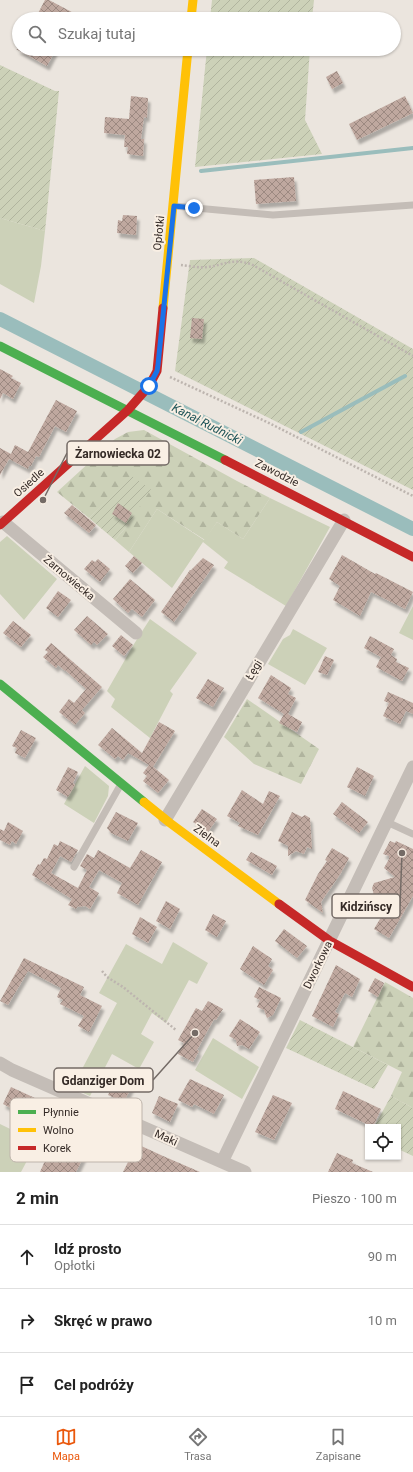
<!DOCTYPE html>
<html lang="pl">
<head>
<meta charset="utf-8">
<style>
	:root { --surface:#fff; --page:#f2f2f2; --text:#222; --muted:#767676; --line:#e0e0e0; --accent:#ea580c }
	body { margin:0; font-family:Roboto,sans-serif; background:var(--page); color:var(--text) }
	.controls { position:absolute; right:12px; bottom:12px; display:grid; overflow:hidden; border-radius:0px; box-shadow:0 1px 3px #0004 }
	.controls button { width:36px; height:36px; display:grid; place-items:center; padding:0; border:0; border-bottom:1px solid var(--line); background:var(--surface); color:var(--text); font:20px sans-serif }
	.stop { position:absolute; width:12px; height:12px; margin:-9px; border:3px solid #1a73e8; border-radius:50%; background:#fff }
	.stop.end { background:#1a73e8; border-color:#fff; box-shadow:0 1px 4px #0008 }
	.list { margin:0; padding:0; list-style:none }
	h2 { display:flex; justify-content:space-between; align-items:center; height:52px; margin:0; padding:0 16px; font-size:17px }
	h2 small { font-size:13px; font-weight:400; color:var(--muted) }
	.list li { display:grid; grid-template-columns:26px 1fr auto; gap:12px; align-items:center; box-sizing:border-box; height:64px; padding:0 16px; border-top:1px solid var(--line) }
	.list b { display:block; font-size:15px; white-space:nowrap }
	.list p { margin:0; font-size:13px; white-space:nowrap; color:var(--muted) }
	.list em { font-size:13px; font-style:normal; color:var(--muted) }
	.icon { flex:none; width:22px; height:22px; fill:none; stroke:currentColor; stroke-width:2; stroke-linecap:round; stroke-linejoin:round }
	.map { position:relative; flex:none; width:413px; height:1172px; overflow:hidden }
	.search { position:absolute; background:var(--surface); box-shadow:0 1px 3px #0004; left:12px; right:12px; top:12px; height:44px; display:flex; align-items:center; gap:10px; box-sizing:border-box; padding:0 14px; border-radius:22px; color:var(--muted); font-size:15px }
	.sheet { height:244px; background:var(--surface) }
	nav { display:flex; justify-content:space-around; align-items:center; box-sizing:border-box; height:56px; border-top:1px solid var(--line); background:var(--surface); font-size:11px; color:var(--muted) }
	nav a { display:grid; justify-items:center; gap:2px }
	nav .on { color:var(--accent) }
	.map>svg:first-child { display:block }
</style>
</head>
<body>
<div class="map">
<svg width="413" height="1172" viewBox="0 0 413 1172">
	<defs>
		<pattern id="forest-firs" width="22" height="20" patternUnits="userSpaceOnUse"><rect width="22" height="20" fill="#ccd1b8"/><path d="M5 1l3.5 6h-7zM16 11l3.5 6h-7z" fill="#b0b49e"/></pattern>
		<pattern id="garden-furrows" width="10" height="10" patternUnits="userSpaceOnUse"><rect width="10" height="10" fill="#ccd1b8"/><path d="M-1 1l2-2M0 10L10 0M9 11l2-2" fill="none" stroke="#b0b49e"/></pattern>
		<pattern id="building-cross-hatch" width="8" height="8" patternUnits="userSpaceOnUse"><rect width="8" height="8" fill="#bfa89f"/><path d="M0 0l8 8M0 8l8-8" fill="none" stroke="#9c8981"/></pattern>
		<filter id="shadow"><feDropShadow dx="2.5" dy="4.5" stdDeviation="1" flood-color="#0004"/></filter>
	</defs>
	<rect width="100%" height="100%" fill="#ebe5de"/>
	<!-- grass -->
	<path fill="#ccd1b8" d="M0,218L45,231L41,266L34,303L0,284Z
		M270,498L330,527L286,606L224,568L228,562L203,542L172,588L129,552L157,509L204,540L217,522L243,539Z
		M7,536L57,579L24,620L0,594V542Z
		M413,606V640L399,633Z
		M150,619L197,653L170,691L173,694L150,738L111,707L115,699L107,691L134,644Z
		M293,629L327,648L305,685L268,664L283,639L290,635Z
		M85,766L109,786L108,796L94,823L64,804Z
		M173,942L208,963L197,984L189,980L166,1023L152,1013L141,1034L154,1042L139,1069L112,1054L90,1096L72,1088L117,1003L99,993L126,944L162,964Z
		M213,1038L259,1067L242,1099L195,1070Z
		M0,1124L37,1142L21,1172H0Z"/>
	<!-- forest -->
	<path fill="url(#forest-firs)" d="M144,430L237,481L270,498L243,539L217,522L205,540L157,509L129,552L115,540L128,525L132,477L89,518L57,492L115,439L128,432Z
		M247,699L319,749L301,784L254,764L224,737Z
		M385,982L413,998V1108L391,1096L402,1072L353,1047Z"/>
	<!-- garden -->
	<path fill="url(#garden-furrows)" d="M212,0H314L312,19H210Z
		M207,49H310L305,120L322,154L195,167Z
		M0,65L55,91H59L45,231L0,218Z
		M254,258L413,349V490L175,371L190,260Z
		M132,476L151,489L128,525L115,540L89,518Z
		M300,1020L388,1065L374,1089L286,1048Z
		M391,1096L413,1108V1156L398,1149V1127H374Z"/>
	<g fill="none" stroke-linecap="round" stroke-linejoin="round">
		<!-- stream -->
		<path stroke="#9abdbc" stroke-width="4" d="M201,171L413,148
			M301,432L405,376"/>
		<!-- canal -->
		<path stroke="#9abdbc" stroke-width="14" d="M0,319L413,529"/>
	</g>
	<!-- building -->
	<path fill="url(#building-cross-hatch)" filter="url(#shadow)" d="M45,0H49L85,19H35Z
		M16,49H56L47,66Z
		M337,71L343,83L332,89L326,77Z
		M131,96L148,98L147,118L144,117L141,139H144L143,156L127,154L128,147H124L125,135L104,133L105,117L129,119Z
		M405,96L413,113L357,140L349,124Z
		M294,177L296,201L256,204L254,180Z
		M123,215L137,216L136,235L117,233L118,220L122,221Z
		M192,318L204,319L202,339L190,338Z
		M0,369L13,376L11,378L21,383L13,399L3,393L0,399Z
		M56,400L77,411L66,432L55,426L39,457L36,456L31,466H29L28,469L9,459L0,475V448L11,454L15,445L28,452Z
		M118,503L132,513L126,523L112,514Z
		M72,505L96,525L89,533L64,513Z
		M342,555L375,574L376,573L413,592L405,609L371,592L360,616L333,600L340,586L329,579Z
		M134,556L142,563L133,573L125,566Z
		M203,558L214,565L174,622L161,612L190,570H191Z
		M98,559L110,569L100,582L84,569L92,560L95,562Z
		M130,579L155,600L142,617L132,609L128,613L113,599Z
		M58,591L71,600L58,617L46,608Z
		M87,616L108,634L97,645L94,642L91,645L74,630Z
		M13,621L31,635L21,647L3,633Z
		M121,635L133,645L124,656L112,646Z
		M370,636L394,649L391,655L397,659L396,662L409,668L402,681L376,667L381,657L364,648Z
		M51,643L102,687L82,710L85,713L75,725L59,712L69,699L74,703L86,689L65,670V671L58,665L56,668L43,657L48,652L45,650Z
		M325,656L334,660L327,675L318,672Z
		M271,675L291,688L288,694L296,698L288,714L302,722L297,732L279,723L284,714L258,698Z
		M208,679L224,688L213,707L196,698Z
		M388,692L413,703V714L406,711L400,724L383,716L389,703L384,701Z
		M159,722L175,731L153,767L152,766L169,780L158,793L143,781L147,776L143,773L149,765L128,753L123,760L118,756L115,759L98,745L112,728L142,753Z
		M21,730L36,738L25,758L15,753L17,748L12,746Z
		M68,767L78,772L73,783L75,785L68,797L56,790Z
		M357,767L374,776L365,796L347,787Z
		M242,790L263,804L269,791L280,796L258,835L238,826L240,823L227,816Z
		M342,802L368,822L359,833L333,814Z
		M202,809L217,819L208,832L193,822Z
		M116,812L138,823L128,841L111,833L107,828Z
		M292,812L302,817L305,815L310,818L312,849L307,847L304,854L296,851L288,856V846L278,841Z
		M8,822L23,831L16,844L12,841L10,845L0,840V829L4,831Z
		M60,841L78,850L71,862L60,856L51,873L78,888L87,870L80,866L87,854L94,858L98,850L130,868L141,850L162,862L138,905L117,893L122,883L99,870L89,887L99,893L90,909L85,906L79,907L78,906L76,909L68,905L72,899L32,875L38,864L40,865L44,858L47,859L54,844L58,846Z
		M390,841L395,843L396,841L413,849V896L389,938L374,929L387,907L371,899L374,895L372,888L374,883L395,877L384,868L389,859V856L383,854Z
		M332,848L349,858L341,873L321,902L323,913L305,900L318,874L327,861L325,860Z
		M251,852L277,866L272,875L246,860Z
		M166,901L180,909L170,929L156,921Z
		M213,914L226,921L217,937L205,930Z
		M140,917L157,927L148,943L132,934Z
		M284,929L307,946L297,958L275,941Z
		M253,946L272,959L268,966L273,970L264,985L240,969Z
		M24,958L84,987L80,995L102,1006L89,1032L78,1026L84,1016L60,1004L63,1000L57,997L61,988L28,971L8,1005L0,1001Z
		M336,965L360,979L352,997L345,993L335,1012L339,1014L333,1027L312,1016Z
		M375,978L384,983L378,997L368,991Z
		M259,987L281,998L273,1015L267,1018L264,1010L257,1007L260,1000L254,997Z
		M208,1001L223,1009L216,1020L214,1019L197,1050L199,1051L193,1062L178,1054L184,1043L178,1040L196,1008L202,1011Z
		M240,1019L260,1032L249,1049L242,1045L237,1046L236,1040L229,1036Z
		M115,1079L132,1086L124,1102L108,1095Z
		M190,1079L224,1095L214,1114L194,1104L192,1107L178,1100Z
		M11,1087L35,1098L26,1116L3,1104Z
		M343,1091L381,1109L373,1127L335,1109Z
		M273,1095L292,1103L274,1140L255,1132Z
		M159,1096L178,1104L170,1122L152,1113Z
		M51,1133L60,1138L62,1134L88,1148L76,1172H40L48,1154L42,1151Z
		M137,1144L163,1156L200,1172H123Z
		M337,1153L353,1160L352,1163L373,1172H328Z"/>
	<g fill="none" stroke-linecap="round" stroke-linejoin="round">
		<!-- path -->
		<path stroke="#bdb5af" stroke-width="2.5" stroke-dasharray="2 2" stroke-linecap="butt" d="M181,265C189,266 199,268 207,267C225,265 231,258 251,264L413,356
			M170,377L269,423L413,496
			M102,971L107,977L123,987L176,1030"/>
		<!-- lane -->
		<path stroke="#c4bdb7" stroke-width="7" d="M174,206L273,215L413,205
			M387,822L413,834
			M74,867L121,784"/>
		<!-- street -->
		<path stroke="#c4bdb7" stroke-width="13" d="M3,522L136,633
			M165,820L344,520
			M0,1063L12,1070L245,1172
			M222,1162L413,767"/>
		<!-- fast -->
		<path stroke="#4caf50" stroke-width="9" d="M0,346L225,460
			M0,684L144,802"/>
		<!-- slow -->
		<path stroke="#ffc107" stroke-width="9" d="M191,19L193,0
			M163,308L188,49
			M144,802L170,823L279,904"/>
		<!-- jam -->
		<path stroke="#c62828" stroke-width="9" d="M225,460L413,557
			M0,525L128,410L149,386L157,371L163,308
			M279,904L330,941L413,987"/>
	</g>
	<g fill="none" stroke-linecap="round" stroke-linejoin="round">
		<!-- route -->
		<path stroke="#1a73e8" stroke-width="5" d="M149,386L157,371L158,365L174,206L194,208"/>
	</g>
	<g text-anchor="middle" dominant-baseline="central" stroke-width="4" stroke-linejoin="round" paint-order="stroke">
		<!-- street labels -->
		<g font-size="11" fill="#342a26" stroke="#f9efe4">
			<text transform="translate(159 233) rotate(-84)">Opłotki</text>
			<text transform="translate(277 473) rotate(27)">Zawodzie</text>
			<text transform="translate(29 483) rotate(-42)">Osiedle</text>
			<text transform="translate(69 578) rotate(40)">Żarnowiecka</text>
			<text transform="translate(254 670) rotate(-59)">Łęgi</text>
			<text transform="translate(207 836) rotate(36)">Zielna</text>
			<text transform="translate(318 965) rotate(-64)">Dworkowa</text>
			<text transform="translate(166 1138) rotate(24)">Maki</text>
		</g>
		<!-- water labels -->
		<g font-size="12" font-style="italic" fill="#1b5256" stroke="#f9efe4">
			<text transform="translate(207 424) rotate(27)">Kanał Rudnicki</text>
		</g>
	</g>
	<!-- legend -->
	<rect x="10" y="1098" width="132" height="64" rx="6" fill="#f9efe4" stroke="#beb4ab" stroke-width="1"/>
	<rect x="18" y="1110" width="18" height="4" fill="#4caf50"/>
	<rect x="18" y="1128" width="18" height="4" fill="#ffc107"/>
	<rect x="18" y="1146" width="18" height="4" fill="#c62828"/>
	<g font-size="11" fill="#342a26">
		<text x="43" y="1116">Płynnie</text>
		<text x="43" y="1134">Wolno</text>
		<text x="43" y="1152">Korek</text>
	</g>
	<!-- callouts -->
	<path fill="none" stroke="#746b66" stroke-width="1.5" d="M43 500L67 453M402 853L400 906M195 1033L153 1080"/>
	<g fill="#746b66" stroke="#f9efe4" stroke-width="1.5">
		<circle cx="43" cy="500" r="4"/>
		<circle cx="402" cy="853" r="4"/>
		<circle cx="195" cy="1033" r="4"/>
	</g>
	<g fill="#f9efe4" stroke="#746b66" stroke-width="1.5">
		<rect x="67" y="441" width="102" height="24" rx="4"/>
		<rect x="332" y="894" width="68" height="24" rx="4"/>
		<rect x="54" y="1068" width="99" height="24" rx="4"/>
	</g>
	<g font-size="12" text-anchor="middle" font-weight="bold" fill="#342a26">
		<text x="118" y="458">Żarnowiecka 02</text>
		<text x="366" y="911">Kidzińscy</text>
		<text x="103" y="1085">Gdanziger Dom</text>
	</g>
</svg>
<div class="controls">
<button><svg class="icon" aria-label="locate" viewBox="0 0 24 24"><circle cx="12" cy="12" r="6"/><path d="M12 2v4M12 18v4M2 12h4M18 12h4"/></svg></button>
</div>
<div class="stop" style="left:149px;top:386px"></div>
<div class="stop end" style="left:194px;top:208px"></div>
<div class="search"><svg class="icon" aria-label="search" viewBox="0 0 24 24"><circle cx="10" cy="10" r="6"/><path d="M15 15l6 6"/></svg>Szukaj tutaj</div>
</div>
<section class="sheet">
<h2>2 min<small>Pieszo · 100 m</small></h2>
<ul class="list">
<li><svg class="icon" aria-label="ahead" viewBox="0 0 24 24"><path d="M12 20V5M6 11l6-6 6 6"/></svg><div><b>Idź prosto</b><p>Opłotki</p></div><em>90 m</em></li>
<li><svg class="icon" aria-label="right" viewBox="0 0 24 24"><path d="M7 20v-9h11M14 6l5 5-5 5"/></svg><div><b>Skręć w prawo</b></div><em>10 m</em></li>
<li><svg class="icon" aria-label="arrive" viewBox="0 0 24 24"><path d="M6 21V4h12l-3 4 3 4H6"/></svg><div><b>Cel podróży</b></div></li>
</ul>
</section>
<nav>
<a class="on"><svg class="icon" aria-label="map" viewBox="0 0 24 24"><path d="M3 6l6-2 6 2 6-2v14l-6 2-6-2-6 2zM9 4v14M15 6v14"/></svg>Mapa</a>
<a><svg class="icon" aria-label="directions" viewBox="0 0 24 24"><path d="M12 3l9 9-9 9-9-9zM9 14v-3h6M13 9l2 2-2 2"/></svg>Trasa</a>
<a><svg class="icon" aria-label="saved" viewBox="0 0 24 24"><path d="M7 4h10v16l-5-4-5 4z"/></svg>Zapisane</a>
</nav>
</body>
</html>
